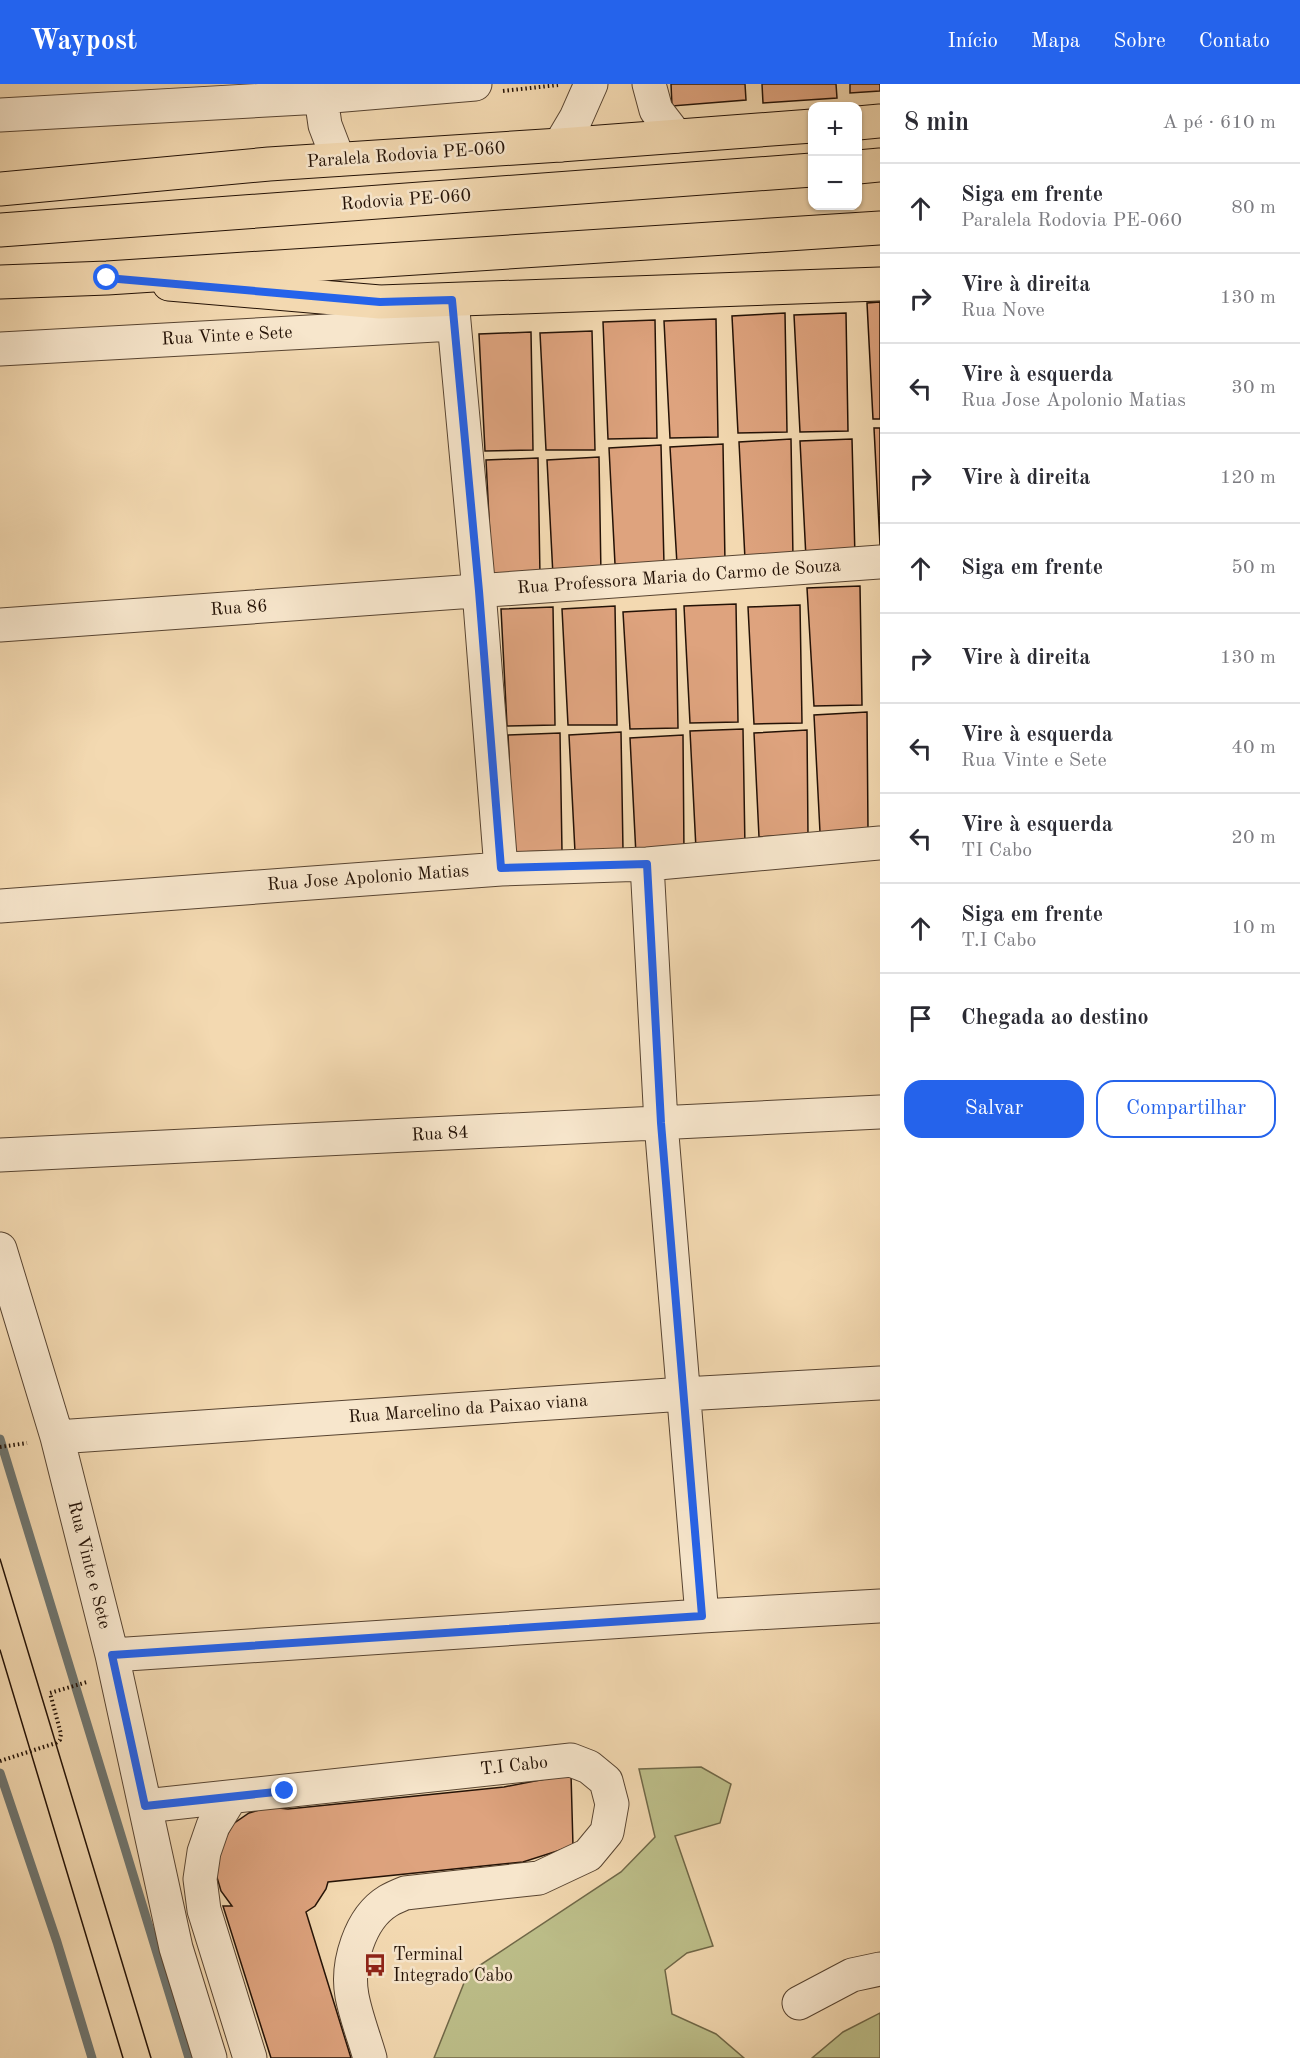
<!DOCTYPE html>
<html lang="pt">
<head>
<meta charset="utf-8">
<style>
	:root { --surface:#fff; --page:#f7f7f7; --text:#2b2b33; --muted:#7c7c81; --line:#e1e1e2; --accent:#2563eb }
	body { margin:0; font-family:"Old Standard TT",serif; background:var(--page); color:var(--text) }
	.controls { position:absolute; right:18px; top:18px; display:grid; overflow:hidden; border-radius:12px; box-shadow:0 2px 4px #0004 }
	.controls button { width:54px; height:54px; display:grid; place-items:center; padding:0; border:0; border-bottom:2px solid var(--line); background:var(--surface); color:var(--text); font:30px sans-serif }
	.stop { position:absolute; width:18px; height:18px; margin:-14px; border:4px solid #2563eb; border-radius:50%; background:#fff }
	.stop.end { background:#2563eb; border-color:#fff; box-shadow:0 2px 6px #0008 }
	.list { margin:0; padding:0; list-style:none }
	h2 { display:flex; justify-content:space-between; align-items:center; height:78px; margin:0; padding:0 24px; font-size:26px }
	h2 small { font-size:20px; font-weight:400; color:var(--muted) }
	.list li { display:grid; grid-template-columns:39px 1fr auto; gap:18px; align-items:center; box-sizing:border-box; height:90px; padding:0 24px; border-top:2px solid var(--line) }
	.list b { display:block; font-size:22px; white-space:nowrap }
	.list p { margin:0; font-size:20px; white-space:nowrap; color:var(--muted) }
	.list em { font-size:20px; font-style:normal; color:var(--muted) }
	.actions { display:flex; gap:12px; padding:18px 24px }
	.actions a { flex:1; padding:14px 0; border:2px solid var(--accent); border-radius:18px; text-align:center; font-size:21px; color:var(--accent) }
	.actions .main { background:var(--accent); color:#fff }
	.icon { flex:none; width:33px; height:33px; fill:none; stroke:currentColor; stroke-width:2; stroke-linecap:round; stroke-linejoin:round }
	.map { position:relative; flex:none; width:880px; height:1974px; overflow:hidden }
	header { display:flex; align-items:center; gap:36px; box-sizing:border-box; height:84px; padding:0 30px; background:var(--accent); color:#fff }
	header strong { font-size:28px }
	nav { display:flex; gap:33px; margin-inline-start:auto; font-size:21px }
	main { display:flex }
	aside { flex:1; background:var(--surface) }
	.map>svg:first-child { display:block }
</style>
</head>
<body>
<header>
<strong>Waypost</strong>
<nav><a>Início</a><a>Mapa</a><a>Sobre</a><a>Contato</a></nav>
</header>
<main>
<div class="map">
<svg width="880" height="1974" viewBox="0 0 880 1974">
	<rect width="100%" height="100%" fill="#f3d9b1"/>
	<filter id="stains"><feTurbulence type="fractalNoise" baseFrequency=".00333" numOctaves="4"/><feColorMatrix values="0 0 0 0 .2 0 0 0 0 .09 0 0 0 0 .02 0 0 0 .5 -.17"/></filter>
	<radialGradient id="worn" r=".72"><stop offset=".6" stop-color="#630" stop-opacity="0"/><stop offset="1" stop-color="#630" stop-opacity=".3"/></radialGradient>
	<!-- green -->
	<path fill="#bdbf8a" stroke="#706848" stroke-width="1.5" d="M701,1683L731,1700L720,1739L675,1752L713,1862L687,1869L665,1886L672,1930L716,1950L744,1974H434L468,1889L621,1788L655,1753L639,1685Z
		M880,1929V1974H812L843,1948Z"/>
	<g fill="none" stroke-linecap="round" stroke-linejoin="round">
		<!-- stream -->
		<path stroke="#6e7570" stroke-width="9" d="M0,1355L189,1974
			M0,1689L57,1858L92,1974"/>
	</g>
	<!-- building -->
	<path fill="#dea37e" stroke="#241206" stroke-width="1.5" d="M671,0H745L746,16L672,22Z
		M762,0H836L837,14L763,19Z
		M850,0H880V7L850,9Z
		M880,218V335H873L867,219Z
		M785,229L787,348L738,349L732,232Z
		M846,229L848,347L800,348L794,231Z
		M716,235L718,353L670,354L664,237Z
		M655,236L657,354L608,355L603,238Z
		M592,247L595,366H546L540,249Z
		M531,248L533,366L485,367L479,250Z
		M874,344H880V461Z
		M791,355L793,474L745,475L739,358Z
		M852,355L855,473L806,474L800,357Z
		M723,360L725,479L677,480L670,363Z
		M661,361L664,480H615L609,364Z
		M599,373L601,491L553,492L547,376Z
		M538,374L540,492L492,493L486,376Z
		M860,502L862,621L814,622L807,504Z
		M736,520L738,638L690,639L684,522Z
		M800,521L802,639L754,640L748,523Z
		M615,522L617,641H568L562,525Z
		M553,523L555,641L507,642L501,525Z
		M676,525L678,644L630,645L623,528Z
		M867,628L868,746L820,748L814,631Z
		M743,645L745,764L696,765L690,647Z
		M807,646L808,750L759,753L754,649Z
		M621,648L623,766L575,768L569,651Z
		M560,649L562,767L514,768L508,651Z
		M683,651L684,769L636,771L630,654Z
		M571,1690L573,1762L523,1778L328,1798L326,1805L315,1822L306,1828L351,1974H271L223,1822H232L221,1807L216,1790V1772L233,1740L249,1729L269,1723L288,1725L504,1703Z"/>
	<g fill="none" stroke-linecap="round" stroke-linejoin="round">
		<!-- minor casing -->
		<g stroke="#584431" stroke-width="35">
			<path id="minor" d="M649,0L656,26L676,52
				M321,13L325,41L338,75
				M0,31L321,13L475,0
				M560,61L576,34L591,0
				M452,216L479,507L501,785
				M0,265L454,240
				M0,541L880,478
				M647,780L661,1039L702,1532
				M0,822L501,785L647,780L880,759
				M0,1071L880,1028
				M0,1165L57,1353L112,1571L176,1864L210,1974
				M57,1353L684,1310L880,1299
				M112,1571L702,1532L880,1522
				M231,1713L213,1742L204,1768L200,1795L204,1826L250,1974
				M145,1722L571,1676L589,1683L606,1697L612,1720L607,1748L588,1771L539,1794L405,1809C400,1811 393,1814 388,1817C360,1834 346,1880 352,1912C356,1933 364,1953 370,1974
				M799,1919L852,1891L880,1885"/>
		</g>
		<!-- major casing -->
		<g stroke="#241206" stroke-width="35">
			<path id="major" d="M858,39L880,37
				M0,105L269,80L560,61L812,42
				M169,200L380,218L880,200"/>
		</g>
		<!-- highway casing -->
		<g stroke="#241206" stroke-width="35">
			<path id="highway" d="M858,83L880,81
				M0,146L812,86
				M0,198L107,194L880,144"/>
		</g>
		<!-- path -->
		<path stroke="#241206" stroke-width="4" stroke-dasharray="1.5 3" stroke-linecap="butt" d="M503,7L558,1
			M0,1363L27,1359
			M0,1677L56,1659L60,1656L61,1650L50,1609L87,1598"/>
		<!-- minor -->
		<use href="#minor" stroke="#f7e6cc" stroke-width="33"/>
		<!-- major -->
		<use href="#major" stroke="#f3d9b1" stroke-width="33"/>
		<!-- highway -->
		<use href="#highway" stroke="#f3d9b1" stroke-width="33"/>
		<!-- tram -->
		<path stroke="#241206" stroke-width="1.5" d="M0,1475L151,1974
			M0,1566L123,1974"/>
	</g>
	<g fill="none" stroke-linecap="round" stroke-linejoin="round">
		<!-- route -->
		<path stroke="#2563eb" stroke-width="8" d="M107,194L380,218L452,216L479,507L501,784L647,780L661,1039L702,1532L112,1571L145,1722L285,1707"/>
	</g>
	<!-- icons -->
	<defs>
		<g id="bus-bare" transform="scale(1.8)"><path d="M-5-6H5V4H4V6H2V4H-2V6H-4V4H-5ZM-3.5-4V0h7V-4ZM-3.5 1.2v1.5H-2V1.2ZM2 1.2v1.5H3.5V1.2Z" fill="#8f2418" stroke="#f7e6cc" stroke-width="2.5" paint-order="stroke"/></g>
	</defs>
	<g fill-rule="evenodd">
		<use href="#bus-bare" x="375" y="1881"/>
	</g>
	<g text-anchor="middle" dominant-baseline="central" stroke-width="5" stroke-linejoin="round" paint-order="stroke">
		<!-- street labels -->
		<g font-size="18" fill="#241206" stroke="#f7e6cc">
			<text transform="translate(406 71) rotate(-4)">Paralela Rodovia PE-060</text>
			<text transform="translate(406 116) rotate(-4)">Rodovia PE-060</text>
			<text transform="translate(227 252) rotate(-3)">Rua Vinte e Sete</text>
			<text transform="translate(679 493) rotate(-4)">Rua Professora Maria do Carmo de Souza</text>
			<text transform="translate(239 524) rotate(-4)">Rua 86</text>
			<text transform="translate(368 794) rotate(-4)">Rua Jose Apolonio Matias</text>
			<text transform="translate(440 1050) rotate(-3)">Rua 84</text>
			<text transform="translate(468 1325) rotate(-4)">Rua Marcelino da Paixao viana</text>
			<text transform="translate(89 1481) rotate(76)">Rua Vinte e Sete</text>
			<text transform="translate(514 1682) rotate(-6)">T.I Cabo</text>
		</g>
		<!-- poi labels -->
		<g font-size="18" fill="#241206" stroke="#f7e6cc" text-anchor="start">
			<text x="393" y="1871">Terminal<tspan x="393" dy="21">Integrado Cabo</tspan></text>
		</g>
	</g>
	<rect width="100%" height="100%" filter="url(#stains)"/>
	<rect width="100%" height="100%" fill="url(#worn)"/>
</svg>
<div class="controls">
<button>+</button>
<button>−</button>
</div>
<div class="stop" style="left:107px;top:194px"></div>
<div class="stop end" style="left:285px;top:1707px"></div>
</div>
<aside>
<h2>8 min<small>A pé · 610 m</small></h2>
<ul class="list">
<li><svg class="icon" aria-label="ahead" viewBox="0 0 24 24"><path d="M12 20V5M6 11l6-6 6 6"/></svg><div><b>Siga em frente</b><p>Paralela Rodovia PE-060</p></div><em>80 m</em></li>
<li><svg class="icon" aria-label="right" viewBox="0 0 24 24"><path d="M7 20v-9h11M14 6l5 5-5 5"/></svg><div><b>Vire à direita</b><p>Rua Nove</p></div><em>130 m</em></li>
<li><svg class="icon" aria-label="left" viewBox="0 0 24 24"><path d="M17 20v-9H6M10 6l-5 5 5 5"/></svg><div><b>Vire à esquerda</b><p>Rua Jose Apolonio Matias</p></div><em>30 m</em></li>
<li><svg class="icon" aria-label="right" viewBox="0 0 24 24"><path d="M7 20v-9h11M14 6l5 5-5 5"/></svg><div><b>Vire à direita</b></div><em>120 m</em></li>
<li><svg class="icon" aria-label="ahead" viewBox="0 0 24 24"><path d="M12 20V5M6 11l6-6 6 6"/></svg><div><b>Siga em frente</b></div><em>50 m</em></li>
<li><svg class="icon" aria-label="right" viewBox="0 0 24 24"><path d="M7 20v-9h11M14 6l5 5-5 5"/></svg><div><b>Vire à direita</b></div><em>130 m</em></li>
<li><svg class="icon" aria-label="left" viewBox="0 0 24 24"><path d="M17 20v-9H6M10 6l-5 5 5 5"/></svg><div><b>Vire à esquerda</b><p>Rua Vinte e Sete</p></div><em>40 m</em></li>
<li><svg class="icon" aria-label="left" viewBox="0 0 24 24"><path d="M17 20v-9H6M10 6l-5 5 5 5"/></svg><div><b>Vire à esquerda</b><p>TI Cabo</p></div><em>20 m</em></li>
<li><svg class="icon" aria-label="ahead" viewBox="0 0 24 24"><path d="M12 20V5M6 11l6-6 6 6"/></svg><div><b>Siga em frente</b><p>T.I Cabo</p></div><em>10 m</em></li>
<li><svg class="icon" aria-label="arrive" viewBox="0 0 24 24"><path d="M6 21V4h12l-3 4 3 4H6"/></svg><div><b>Chegada ao destino</b></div></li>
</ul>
<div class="actions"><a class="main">Salvar</a><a>Compartilhar</a></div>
</aside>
</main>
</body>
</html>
